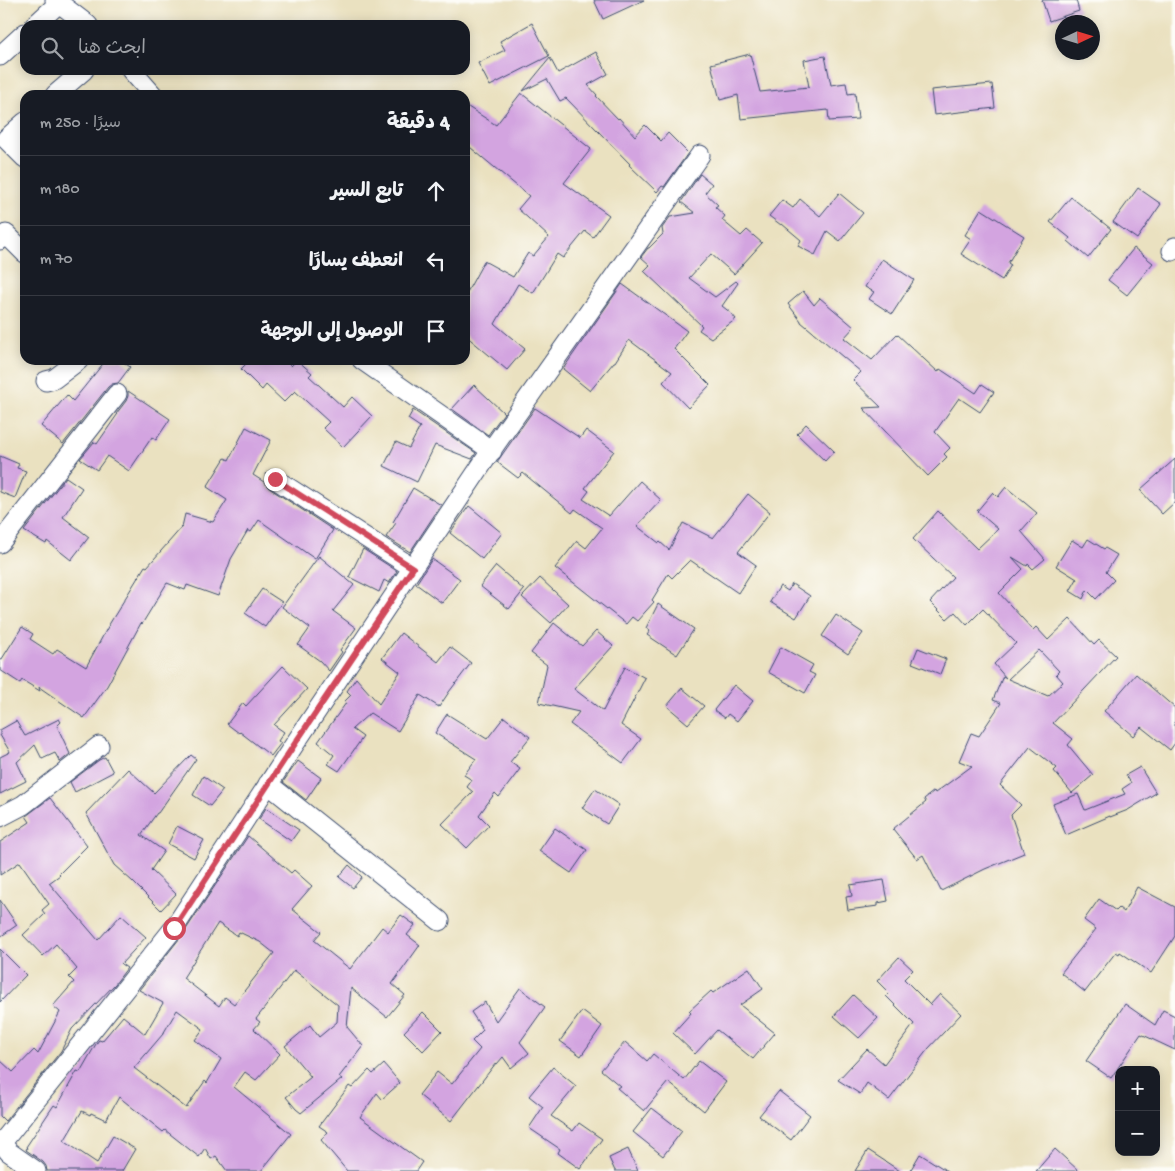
<!DOCTYPE html>
<html lang="ar">
<head>
<meta charset="utf-8">
<style>
	:root { --surface:#171b24; --page:#20242c; --text:#f1f3f6; --muted:#9ea1a6; --line:#363941 }
	body { margin:0; font-family:"Gochi Hand","Playpen Sans Arabic",sans-serif; background:var(--page); color:var(--text); direction:rtl }
	.controls { position:absolute; right:15px; bottom:15px; display:grid; overflow:hidden; border-radius:10px; box-shadow:0 2px 12px #0003 }
	.controls button { width:45px; height:45px; display:grid; place-items:center; padding:0; border:0; border-bottom:1px solid var(--line); background:var(--surface); color:var(--text); font:25px sans-serif }
	.compass { position:absolute; left:1055px; top:15px; width:45px; height:45px; border-radius:50%; background:var(--surface); box-shadow:0 2px 12px #0003; rotate:86deg }
	.stop { position:absolute; width:15px; height:15px; margin:-11px; border:4px solid #d1495b; border-radius:50%; background:#fff }
	.stop.end { background:#d1495b; border-color:#fff; box-shadow:0 1px 5px #0008 }
	.list { margin:0; padding:0; list-style:none }
	h2 { display:flex; justify-content:space-between; align-items:center; height:65px; margin:0; padding:0 20px; font-size:21px }
	h2 small { font-size:16px; font-weight:400; color:var(--muted) }
	.list li { display:grid; grid-template-columns:32px 1fr auto; gap:15px; align-items:center; box-sizing:border-box; height:70px; padding:0 20px; border-top:1px solid var(--line) }
	.list b { display:block; font-size:19px; white-space:nowrap }
	.list em { font-size:16px; font-style:normal; color:var(--muted) }
	.icon { flex:none; width:28px; height:28px; fill:none; stroke:currentColor; stroke-width:2; stroke-linecap:round; stroke-linejoin:round }
	.map { position:relative; flex:none; width:1175px; height:1171px; overflow:hidden; direction:ltr }
	.search { position:absolute; background:var(--surface); box-shadow:0 2px 12px #0003; left:20px; top:20px; width:450px; height:55px; display:flex; align-items:center; gap:12px; box-sizing:border-box; padding:0 18px; border-radius:15px; color:var(--muted); font-size:19px }
	.panel { position:absolute; background:var(--surface); box-shadow:0 2px 12px #0003; left:20px; top:90px; width:450px; height:275px; border-radius:15px; direction:rtl }
	.map>svg:first-child { display:block }
</style>
</head>
<body>
<div class="map">
<svg width="1175" height="1171" viewBox="0 0 1175 1171">
	<rect width="100%" height="100%" fill="#fdfcf7"/>
	<filter id="ink" filterUnits="userSpaceOnUse"><feTurbulence type="fractalNoise" baseFrequency=".02" numOctaves="2"/><feDisplacementMap in="SourceGraphic" scale="10" xChannelSelector="R" yChannelSelector="G"/><feConvolveMatrix kernelMatrix="1 2 1 2 8 2 1 2 1" color-interpolation-filters="sRGB"/></filter>
	<filter id="wash" filterUnits="userSpaceOnUse"><feTurbulence type="fractalNoise" baseFrequency=".0096" numOctaves="4" result="noise"/><feDisplacementMap in="SourceGraphic" scale="20" xChannelSelector="R" yChannelSelector="G"/><feGaussianBlur stdDeviation="1.12" result="paint"/><feColorMatrix in="noise" values="0 0 0 0 0 0 0 0 0 0 0 0 0 0 0 0 0 1.4 0 .05"/><feComposite in="paint" operator="in"/></filter>
	<g filter="url(#wash)">
		<rect width="100%" height="100%" fill="#eae1c0"/>
		<g id="blocks">
			<!-- building -->
			<path fill="#d3a4e0" fill-rule="evenodd" d="M594,0H644L603,19Z
				M1042,0H1076L1079,11L1049,21Z
				M532,23L549,56L490,86L478,63L505,50L500,41Z
				M596,52L608,74L588,85L597,95L596,96L618,119L619,118L635,136L645,125L661,141L668,133L688,153L664,187L662,186L657,192L629,165L630,164L566,98L560,101L547,79L523,91L550,58L558,73Z
				M750,54L760,92L809,87L804,60L825,56L831,85L846,83L848,94L855,93L858,119L829,121L828,110L741,119L738,95L720,100L711,64Z
				M992,84L995,108L934,115L931,90Z
				M521,93L591,149L564,183L609,215L593,237L585,231L563,258L557,254L533,293L518,284L495,324L525,349L507,370L465,335V296L484,261L513,277L528,253L533,256L549,237L518,209L529,196L465,143V105L496,125Z
				M700,174L712,184L705,193L718,205L715,207L725,216L722,220L741,236L747,230L762,243L734,274L711,254L689,278L715,297L736,281L738,283L722,306L731,313L736,319L711,338L699,330L702,326L644,271L650,265L641,257L648,248H649L663,234L662,228L670,217L695,213L681,202Z
				M1138,188L1161,204L1137,239L1113,222Z
				M839,193L863,213L840,241L827,231L815,255L798,246L801,240L782,224L781,225L769,216L782,200L793,208L800,199L820,216Z
				M1071,197L1111,229L1088,258L1068,241L1070,238L1050,222Z
				M981,209L1024,236L1008,263L1011,265L1002,280L961,254L971,239L965,235Z
				M1134,248L1153,263L1127,295L1108,280Z
				M882,259L914,280L892,314L869,299L874,292L865,287Z
				M622,284L687,331L674,349L710,385L688,408L663,382L672,372L629,340L615,362H614L590,391L563,369Z
				M803,291L814,305L820,298L854,327L844,338L872,360L897,334L938,372L940,369L976,393L982,384L994,392L980,412L959,398L935,432L950,448L944,454L947,457L928,476L863,408L881,407L853,380L861,372L801,322V321L788,304Z
				M106,360H121L130,367L118,383L112,384L108,387L63,444L41,426L67,395L73,401Z
				M250,360H285L291,366L297,360L312,373L309,376L343,407L352,397L372,416L343,447L323,428L329,422L295,391L284,402L266,385L262,390L241,369Z
				M474,385L504,413L488,435L452,409Z
				M128,391L170,419L156,440L152,437L129,471L107,456L97,470L80,459L94,442L97,444L117,415L116,414L126,401L128,396Z
				M535,408L580,438L586,430L614,451L585,488L589,491L583,499L609,516L640,481L661,500L637,526L659,543L660,542L669,550L683,523L713,538L748,494L770,512L738,552L756,565L738,593L690,560L672,578L668,574L652,600L654,602L637,621L632,617L626,624L555,568L577,541L586,548L602,528L575,509L572,513L523,473L518,478L497,462Z
				M413,410L476,453L472,459L435,445L417,482L384,466L396,442L409,448L420,427L408,419Z
				M806,424L834,451L825,461L797,434Z
				M246,427L271,440L253,475L264,482L269,488L333,530L315,559L259,520L251,532L248,530L231,559L218,596L187,585L185,590L167,583L142,624L141,623L107,686L84,718L39,687L40,691L22,680L20,683L0,670V662L22,627L33,634L30,639L53,654L57,649L86,667L110,623L145,566L147,567L182,527L185,514L213,522L227,500L207,487L225,458L229,460Z
				M0,456L19,464L17,468L26,471L15,498L0,492Z
				M1175,459V502L1162,514L1140,490Z
				M66,477L82,488L63,517L89,537L71,560L47,541L46,544L24,531Z
				M1006,487L1037,513L1021,531L1045,559L1033,569L1028,564L1027,566L1012,557L1023,569L999,593L1033,630L1036,627L1048,640L1070,619L1094,645L1099,640L1116,656L1053,723L1073,739L1068,745L1093,775L1072,793L1054,771L1057,768L1030,747L1000,785L1021,805L1011,815L1024,853L985,869L941,891L923,855L917,859L893,829L926,802L924,799L934,791L935,793L972,766L959,761L971,733L979,736L1001,703L993,700L1003,676L1006,678L994,664L1016,643L983,609L967,625L955,612L947,619L930,602L953,577L913,539L938,511L977,549L998,529L977,511L993,492L998,497ZM1039,650L1059,671L1056,674L1063,682L1048,696L1008,679Z
				M413,488L441,505L410,552L386,537L396,523L393,522Z
				M469,506L502,533L482,559L450,533L461,517Z
				M1088,539L1104,549L1105,548L1117,555L1106,572L1114,580L1096,599L1087,590L1083,599L1070,591L1077,579L1056,566L1072,540L1083,547Z
				M363,549L397,571L389,583L384,580L379,592L349,577Z
				M319,556L354,585L333,611L356,628L340,650L342,652L329,671L320,661L298,645L310,628L282,607Z
				M432,559L460,579L442,603L416,584Z
				M496,566L524,590L509,609L480,586Z
				M540,578L568,604L551,623L522,597Z
				M792,584L810,596L796,618L770,602L780,586L788,591Z
				M262,589L282,602L265,627L245,613Z
				M658,604L694,629L677,655L647,635L650,631L646,628Z
				M836,615L863,633L848,654L822,636Z
				M554,623L582,646L596,631L613,646L574,689L603,711L625,667L645,678L621,725L641,739L623,763L570,724L579,712L539,703L547,665L531,653Z
				M401,633L438,662L450,647L471,663L449,692L439,707L420,695L398,731L370,713L352,729L363,737L339,771L328,764L334,755L318,742L346,703L345,701L351,695L347,691L356,678L379,704L400,672L382,658Z
				M781,647L813,665L809,672L815,675L805,693L768,672Z
				M918,648L946,659L940,674L912,663Z
				M283,666L307,689L274,725L284,732L278,741L281,743L271,756L240,732L239,733L227,724L243,703L246,706Z
				M1136,674L1175,708V743L1170,750L1141,727L1133,736L1104,711Z
				M734,685L753,701L737,721L728,714L725,718L714,710Z
				M682,688L704,706L688,724L667,706Z
				M447,714L487,739L504,717L530,737L510,762L520,769L499,797L495,793L479,815L489,825L467,848L442,824L473,792L467,787L472,780L464,775L476,759L435,733Z
				M59,719L61,722L57,726L70,754L60,762L55,753L42,759L35,745L17,762L26,781L0,794V757L10,752L0,735V730L16,721L25,736Z
				M191,755L196,759L158,813H157L141,835L164,851L151,870L176,894L161,910L132,881L114,865L86,813L128,769L154,793Z
				M105,757L113,772L75,792L70,782L99,760Z
				M298,761L321,778L306,800L283,782Z
				M1140,767L1156,793L1128,810L1110,817V816L1066,835L1053,804L1078,794L1085,810L1125,794L1122,789L1131,783L1126,775Z
				M203,776L223,790L210,806L193,795Z
				M595,789L619,805L607,824L582,808Z
				M50,798L87,846L59,874L60,875L49,883L98,940L121,915L146,937L121,964L127,968L115,984L72,1029L61,1051L5,1121L0,1116V1060L13,1072L34,1050L38,1054L60,1012L53,1006L74,982L69,977L77,969L56,944L43,956L23,935L45,914L42,910L49,904L20,862L0,875V842L30,822L26,816Z
				M266,808L299,830L291,841L259,819Z
				M177,826L204,840L194,858L168,844Z
				M555,828L587,850L571,873L539,851Z
				M248,836L291,873L294,870L312,886L292,909L321,932L314,940L350,969L382,927L388,932L401,915L415,925L407,935L420,945L392,984L405,995L387,1017L351,988L347,1027L363,1046L339,1077L342,1079L301,1113L296,1109L286,1097L311,1077L285,1046L310,1025L319,1037L337,1022L338,1005L294,970L256,1019L260,1022L254,1029L280,1054L256,1080L245,1072L234,1087L291,1134L261,1171H227L216,1156L211,1159L205,1148L199,1157L165,1130L163,1132L119,1097L106,1120L91,1113L90,1115L82,1111L64,1141L97,1163L113,1136L135,1149L122,1171H47L46,1166L43,1162L26,1150L27,1148L26,1147L54,1105L57,1107L77,1071L80,1072L96,1044L99,1040L102,1041L123,1016L145,1034L163,1003L139,990L183,934ZM218,923L237,936L239,932L260,942L274,953L234,1004L225,997L219,1006L183,978ZM177,1010L203,1029L195,1040L221,1059L207,1083L205,1081L186,1108L134,1068L163,1034Z
				M349,865L362,877L353,888L339,877Z
				M884,880L888,901L878,903V906L848,910L846,897L852,896L850,885Z
				M1137,887L1175,907V936L1151,973L1120,952L1119,954L1116,952L1085,992L1061,973L1096,929L1084,920L1099,899L1116,911L1119,908L1124,912Z
				M0,900L17,925L0,937Z
				M0,949L26,975L0,1002Z
				M899,957L913,970L904,979L930,1005L940,994L961,1014L928,1049L889,1100L867,1083L860,1094L838,1080L867,1049L884,1064L914,1024L886,996L889,993L877,981Z
				M749,968L763,989L740,1005L775,1033L753,1059L717,1030L695,1054L673,1033L691,1013L689,1011L711,991L713,993Z
				M520,988L545,1007L520,1042L529,1053L511,1068L503,1057L497,1064L496,1063L451,1121L419,1095L437,1072L452,1084L480,1049L472,1041L483,1030L471,1012L485,1002L496,1021Z
				M853,995L878,1018L859,1038L834,1016Z
				M1125,1004L1155,1025L1163,1010L1175,1016V1050L1141,1034L1111,1078L1086,1061Z
				M582,1011L602,1026L581,1056L560,1041Z
				M423,1012L442,1031L423,1051L404,1032Z
				M625,1042L647,1061L653,1054L684,1080L699,1061L726,1082L704,1111L668,1082L644,1111L617,1088L620,1086L601,1070Z
				M384,1064L400,1083L382,1099L377,1093L360,1117L422,1162L416,1171H347L321,1140L328,1132L319,1126L349,1086L352,1088L369,1070L373,1074Z
				M553,1067L576,1086L551,1116L573,1131L579,1123L602,1139L580,1169L558,1153L560,1149L529,1128L543,1107L529,1096Z
				M779,1091L810,1115L791,1140L759,1116Z
				M652,1108L682,1131L663,1156L633,1132Z
				M628,1149L638,1171H615L609,1158Z
				M1055,1149L1079,1171H1036Z
				M868,1150L900,1171H855Z
				M920,1154L947,1171H910Z"/>
		</g>
	</g>
	<g filter="url(#ink)">
		<use href="#blocks" fill-opacity="0" stroke="#3a4a6d" stroke-width="1"/>
		<g fill="none" stroke-linecap="round" stroke-linejoin="round">
			<!-- minor casing -->
			<g stroke="#3a4a6d" stroke-width="21">
				<path id="minor" d="M55,0L88,25
					M35,25L59,3
					M0,56L25,33
					M131,70L153,95
					M55,95L84,70
					M25,122L6,139L25,158
					M0,240L6,234L25,253
					M1172,251L1175,247
					M362,360L492,451
					M46,381L54,379L79,360
					M275,479L413,568
					M0,543L117,394
					M268,784L440,921
					M0,817L23,805L99,746
					M0,1141L9,1152L36,1171
					M0,1145L174,928L298,739L497,442L700,155"/>
			</g>
			<!-- minor -->
			<use href="#minor" stroke="#fff" stroke-width="19"/>
		</g>
	</g>
	<g fill="none" stroke-linecap="round" stroke-linejoin="round" filter="url(#ink)">
		<!-- route -->
		<path stroke="#d1495b" stroke-width="6" d="M174,928L298,739L413,568L275,479"/>
	</g>
</svg>
<div class="controls">
<button>+</button>
<button>−</button>
</div>
<svg class="compass" viewBox="-18 -18 36 36"><path d="M0-13l5 13h-10z" fill="#e53935"/><path d="M0 13l5-13h-10z" fill="#9ea1a6"/></svg>
<div class="stop" style="left:174px;top:928px"></div>
<div class="stop end" style="left:275px;top:479px"></div>
<div class="search"><svg class="icon" aria-label="search" viewBox="0 0 24 24"><circle cx="10" cy="10" r="6"/><path d="M15 15l6 6"/></svg>ابحث هنا</div>
<section class="panel">
<h2>4 دقيقة<small>سيرًا · 250 m</small></h2>
<ul class="list">
<li><svg class="icon" aria-label="ahead" viewBox="0 0 24 24"><path d="M12 20V5M6 11l6-6 6 6"/></svg><div><b>تابع السير</b></div><em>180 m</em></li>
<li><svg class="icon" aria-label="left" viewBox="0 0 24 24"><path d="M17 20v-9H6M10 6l-5 5 5 5"/></svg><div><b>انعطف يسارًا</b></div><em>70 m</em></li>
<li><svg class="icon" aria-label="arrive" viewBox="0 0 24 24"><path d="M6 21V4h12l-3 4 3 4H6"/></svg><div><b>الوصول إلى الوجهة</b></div></li>
</ul>
</section>
</div>
</body>
</html>
